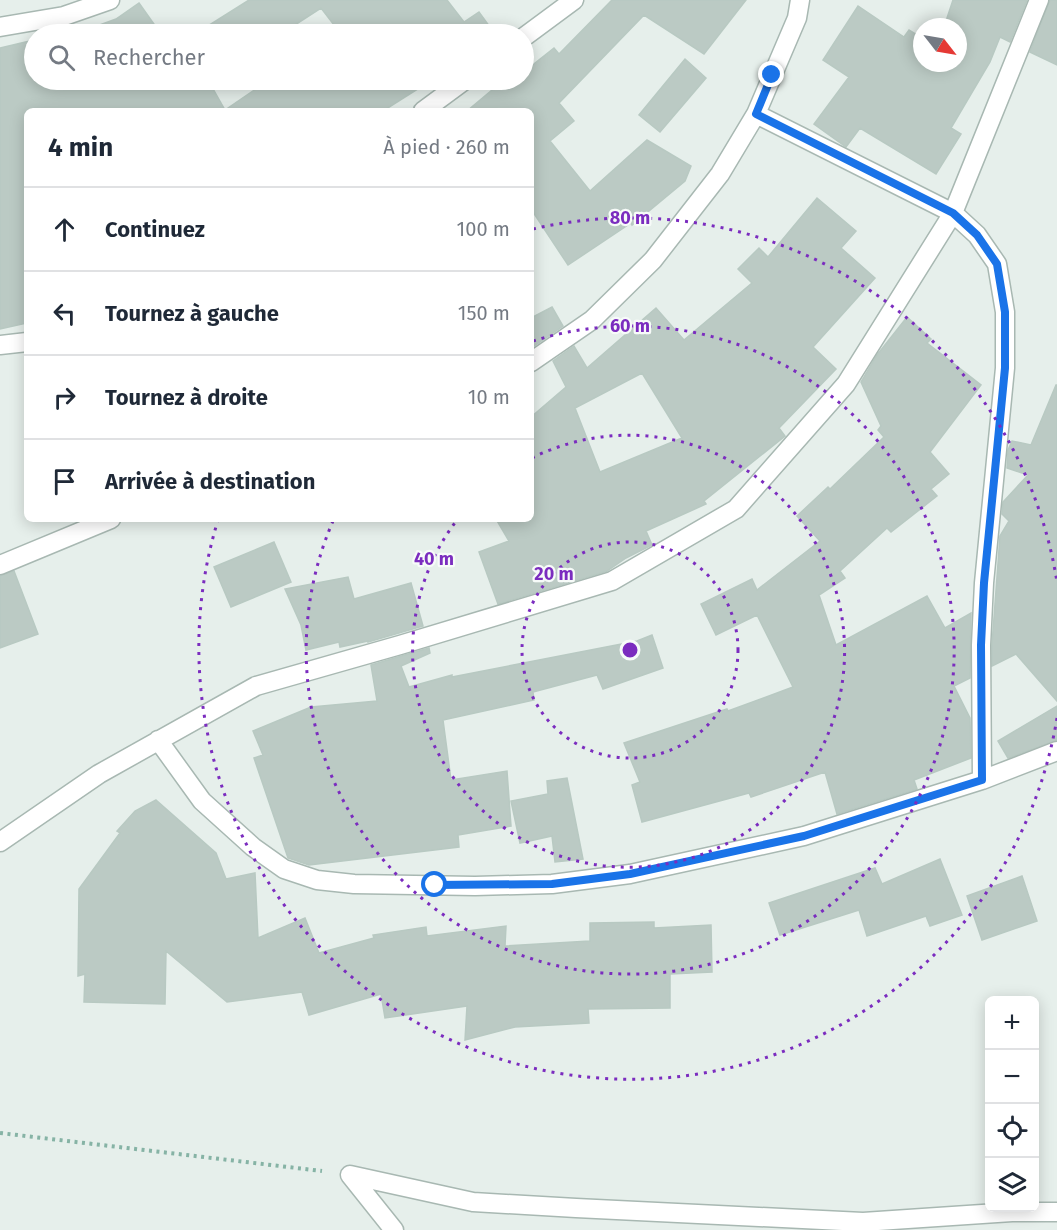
<!DOCTYPE html>
<html lang="fr">
<head>
<meta charset="utf-8">
<style>
	:root { --surface:#fff; --page:#f2f2f3; --text:#1f2937; --muted:#747a83; --line:#e0e1e3 }
	body { margin:0; font-family:"Fira Sans",sans-serif; background:var(--page); color:var(--text) }
	.controls { position:absolute; right:18px; bottom:18px; display:grid; overflow:hidden; border-radius:9px; box-shadow:0 3px 15px #0003 }
	.controls button { width:54px; height:54px; display:grid; place-items:center; padding:0; border:0; border-bottom:2px solid var(--line); background:var(--surface); color:var(--text); font:30px sans-serif }
	.compass { position:absolute; left:913px; top:18px; width:54px; height:54px; border-radius:50%; background:var(--surface); box-shadow:0 3px 15px #0003; rotate:121deg }
	.stop { position:absolute; width:18px; height:18px; margin:-14px; border:4px solid #1a73e8; border-radius:50%; background:#fff }
	.stop.end { background:#1a73e8; border-color:#fff; box-shadow:0 2px 6px #0008 }
	.list { margin:0; padding:0; list-style:none }
	h2 { display:flex; justify-content:space-between; align-items:center; height:78px; margin:0; padding:0 24px; font-size:26px }
	h2 small { font-size:20px; font-weight:400; color:var(--muted) }
	.list li { display:grid; grid-template-columns:39px 1fr auto; gap:18px; align-items:center; box-sizing:border-box; height:84px; padding:0 24px; border-top:2px solid var(--line) }
	.list b { display:block; font-size:22px; white-space:nowrap }
	.list em { font-size:20px; font-style:normal; color:var(--muted) }
	.icon { flex:none; width:33px; height:33px; fill:none; stroke:currentColor; stroke-width:2; stroke-linecap:round; stroke-linejoin:round }
	.map { position:relative; flex:none; width:1057px; height:1230px; overflow:hidden }
	.search { position:absolute; background:var(--surface); box-shadow:0 3px 15px #0003; left:24px; top:24px; width:510px; height:66px; display:flex; align-items:center; gap:15px; box-sizing:border-box; padding:0 21px; border-radius:33px; color:var(--muted); font-size:22px }
	.panel { position:absolute; background:var(--surface); box-shadow:0 3px 15px #0003; left:24px; top:108px; width:510px; height:414px; border-radius:9px }
	.map>svg:first-child { display:block }
</style>
</head>
<body>
<div class="map">
<svg width="1057" height="1230" viewBox="0 0 1057 1230">
	<rect width="100%" height="100%" fill="#e6efeb"/>
	<!-- building -->
	<path fill="#bbcac4" stroke="#b8c9c2" stroke-width="1.5" fill-rule="evenodd" d="M249,0H447L464,22L479,12L495,34H341L321,8L281,34H195Z
		M612,0H746L704,54L644,15L559,103L574,121L550,141L590,191L647,140L691,166L685,181L632,225L631,223L568,265L531,209V111H467L504,80H524V68L527,64L530,67L554,48L559,54Z
		M953,0H1027L1010,42L1000,37L990,62L951,128L961,134L936,174L860,128L846,147L814,124L849,77L823,60L858,6L904,37L909,30L922,38V63H958V27H944Z
		M1050,0H1057V65L1030,52Z
		M139,3L161,34H75L116,19Z
		M34,40V80H208L225,110L269,80H432L383,111H27V323L0,329V48Z
		M685,59L706,78L660,132L639,115Z
		M817,198L856,231L841,248L875,278L813,347L836,369L779,428L785,436L704,501L706,504L646,531L652,545L626,558L607,571L498,604L479,552L509,541L496,519H531V417L566,387L553,361L574,346L587,368L656,308L684,340L752,283L738,269L759,248L768,257ZM642,373L682,438L600,472L575,408Z
		M552,307L563,326L531,348V318Z
		M907,317L931,339L927,343L981,385L930,452L949,474L931,489L937,496L891,532L887,528L840,571L845,578L819,595L836,645L927,596L945,628L971,613L970,678L954,686L970,718L971,758L914,780L917,789L837,814L825,772L751,797L749,793L642,822L632,785L640,782L624,743L727,709L728,711L793,687L757,615L716,635L701,604L752,579L757,590L820,541L797,516L828,487L830,489L884,437L878,430L881,426L861,382L877,355Z
		M1056,385H1057V701L1016,654L992,666V645L1000,536L1009,521L1002,514L1003,502L1028,475L1007,468L1008,450L1012,441L1031,445Z
		M274,542L291,582L231,607L214,567Z
		M14,571L38,634L0,648V576Z
		M348,577L354,599L411,583L423,626L368,642V641L340,647L339,642L306,650L301,625L285,589Z
		M652,635L663,668L603,689L597,675L533,692L534,700L443,720L451,780L507,771L511,826L458,835L459,847L309,865L288,858L254,758L263,755L253,731L311,707L377,701L371,665L429,648L430,653L401,666L409,687L452,675V677L637,641Z
		M1057,706V740L1008,758L998,741Z
		M567,778L583,859L555,862L552,836L520,843L511,801L548,794L547,781Z
		M156,800L216,853L226,879L255,873L258,938L305,918L319,953L374,938L373,935L426,927L427,936L506,926L505,946L590,941V923L654,922V928L711,925L712,972L670,974V1008L588,1009L589,1023L515,1027L465,1040L467,1006L385,1018L381,994L309,1015L302,992L227,1002L166,951L165,1004L84,1002L85,974L78,976L79,889L120,833L117,831L135,811Z
		M940,859L962,915L930,926L926,916L867,936L859,910L780,935L769,903L875,868L882,884Z
		M1022,876L1037,921L982,940L967,896Z"/>
	<g fill="none" stroke-linecap="round" stroke-linejoin="round">
		<!-- street casing -->
		<g stroke="#a8b8b2" stroke-width="21">
			<path id="street" d="M0,27L64,16L110,0
				M524,37L574,0
				M423,111L465,80
				M756,114L953,213L977,235L997,264L1005,312V368L984,583L981,645L982,780
				M0,345L27,342
				M531,362L592,320L653,260L720,174L756,114L797,18L800,0
				M0,565L111,519
				M158,740L202,801L253,847L284,869L317,880L354,884L475,886L552,884L630,874L804,836L982,780L1057,751
				M0,842L99,774L256,686L400,645L612,581L736,509L846,384L953,213L1039,0
				M394,1230L350,1175L473,1202L576,1208L863,1222L1012,1212H1057"/>
		</g>
		<!-- path -->
		<path stroke="#86b3a5" stroke-width="4" stroke-dasharray="3 4.5" stroke-linecap="butt" d="M0,1133L322,1171"/>
		<!-- street -->
		<use href="#street" stroke="#fff" stroke-width="18"/>
	</g>
	<g fill="none" stroke-linecap="round" stroke-linejoin="round">
		<!-- route -->
		<path stroke="#1a73e8" stroke-width="8" d="M435,885L552,884L630,874L804,836L982,780L981,645L984,583L1005,368V312L997,264L977,235L953,213L756,114L772,75"/>
	</g>
	<!-- distance rings -->
	<g fill="none" stroke="#7b2cbf" stroke-width="3" stroke-dasharray="3 6">
		<circle cx="630" cy="650" r="108"/>
		<path d="M532 458A216 216 0 1 1 457 520"/>
		<path d="M533 341A324 324 0 1 1 333 521"/>
		<path d="M1057 718A432 432 0 1 1 218 520M533 229A432 432 0 0 1 1057 582"/>
	</g>
	<circle cx="630" cy="650" r="9" fill="#7b2cbf" stroke="#f7fbf9" stroke-width="3"/>
	<g font-size="18" text-anchor="middle" font-weight="bold" fill="#7b2cbf" stroke="#f7fbf9" stroke-width="4.5" stroke-linejoin="round" paint-order="stroke">
		<text x="630" y="224">80 m</text>
		<text x="630" y="332">60 m</text>
		<text x="434" y="565">40 m</text>
		<text x="554" y="580">20 m</text>
	</g>
</svg>
<div class="controls">
<button>+</button>
<button>−</button>
<button><svg class="icon" aria-label="locate" viewBox="0 0 24 24"><circle cx="12" cy="12" r="6"/><path d="M12 2v4M12 18v4M2 12h4M18 12h4"/></svg></button>
<button><svg class="icon" aria-label="layers" viewBox="0 0 24 24"><path d="M12 4l9 5-9 5-9-5zM3 14l9 5 9-5"/></svg></button>
</div>
<svg class="compass" viewBox="-18 -18 36 36"><path d="M0-13l5 13h-10z" fill="#e53935"/><path d="M0 13l5-13h-10z" fill="#747a83"/></svg>
<div class="stop" style="left:435px;top:885px"></div>
<div class="stop end" style="left:772px;top:75px"></div>
<div class="search"><svg class="icon" aria-label="search" viewBox="0 0 24 24"><circle cx="10" cy="10" r="6"/><path d="M15 15l6 6"/></svg>Rechercher</div>
<section class="panel">
<h2>4 min<small>À pied · 260 m</small></h2>
<ul class="list">
<li><svg class="icon" aria-label="ahead" viewBox="0 0 24 24"><path d="M12 20V5M6 11l6-6 6 6"/></svg><div><b>Continuez</b></div><em>100 m</em></li>
<li><svg class="icon" aria-label="left" viewBox="0 0 24 24"><path d="M17 20v-9H6M10 6l-5 5 5 5"/></svg><div><b>Tournez à gauche</b></div><em>150 m</em></li>
<li><svg class="icon" aria-label="right" viewBox="0 0 24 24"><path d="M7 20v-9h11M14 6l5 5-5 5"/></svg><div><b>Tournez à droite</b></div><em>10 m</em></li>
<li><svg class="icon" aria-label="arrive" viewBox="0 0 24 24"><path d="M6 21V4h12l-3 4 3 4H6"/></svg><div><b>Arrivée à destination</b></div></li>
</ul>
</section>
</div>
</body>
</html>
